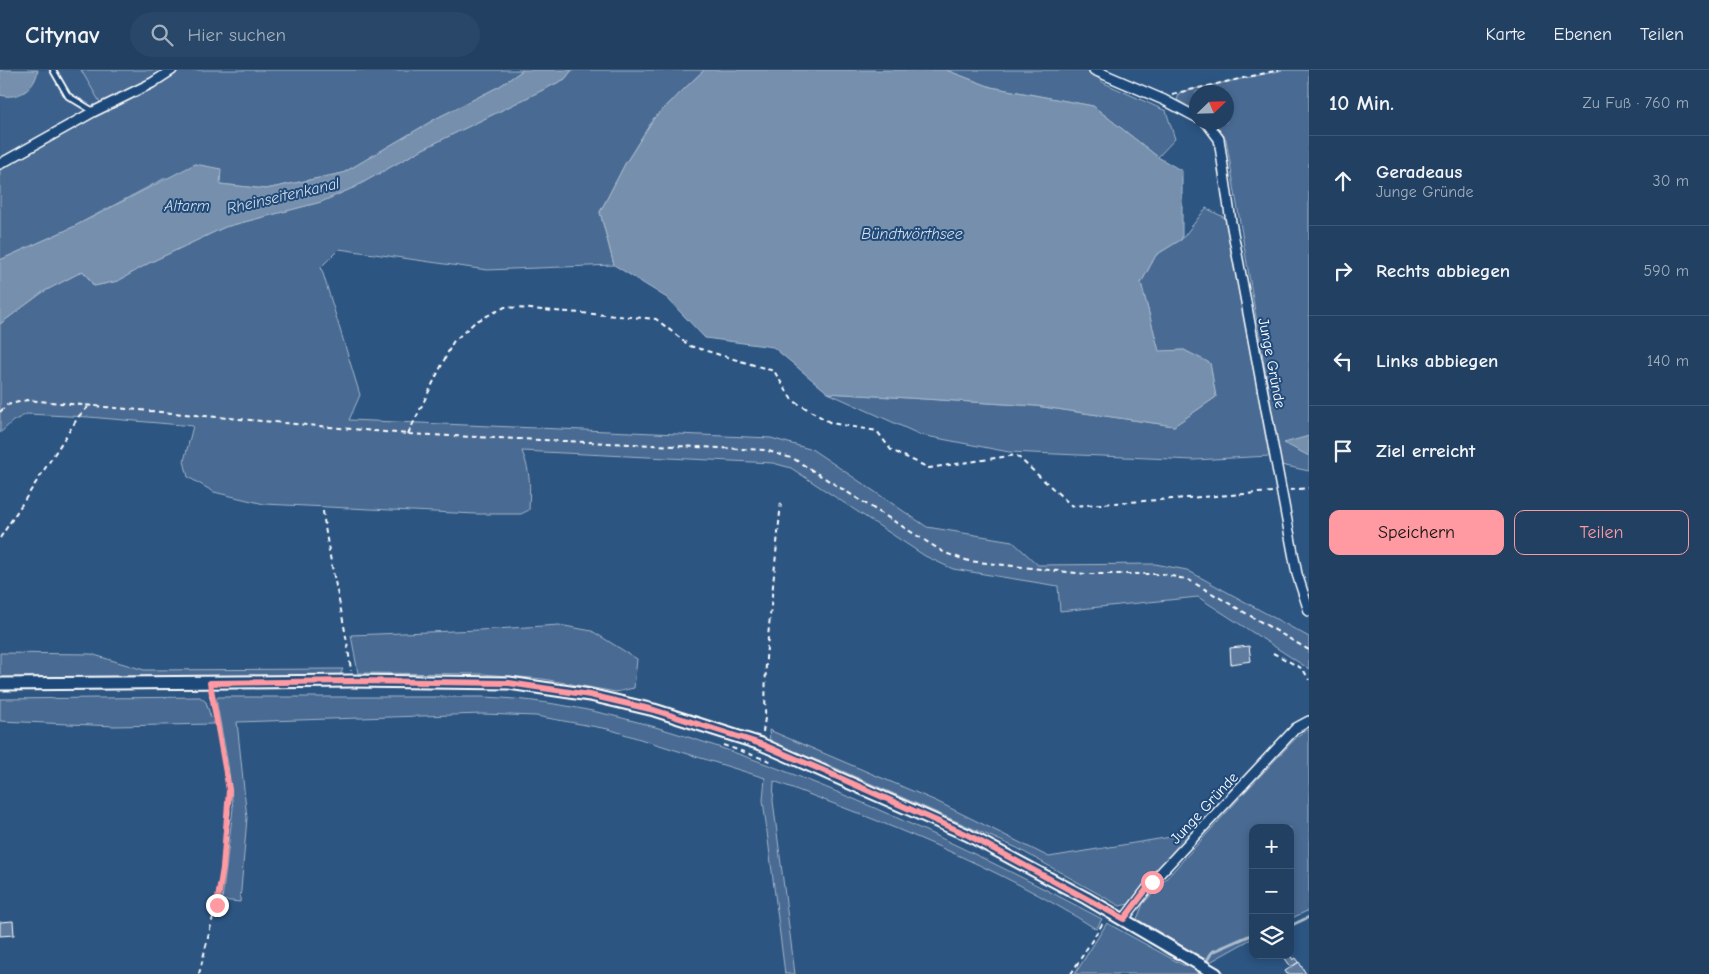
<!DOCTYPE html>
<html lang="de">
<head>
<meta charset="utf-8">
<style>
	:root { --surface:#214062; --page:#294768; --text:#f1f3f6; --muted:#a2afbe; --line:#3e5977; --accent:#ff9aa2 }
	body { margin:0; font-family:"Comic Neue",sans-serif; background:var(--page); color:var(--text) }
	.controls { position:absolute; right:15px; bottom:15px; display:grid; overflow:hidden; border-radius:10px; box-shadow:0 2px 8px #0003 }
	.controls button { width:45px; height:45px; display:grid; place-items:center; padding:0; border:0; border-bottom:1px solid var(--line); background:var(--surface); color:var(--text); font:25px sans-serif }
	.compass { position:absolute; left:1189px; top:15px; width:45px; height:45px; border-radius:50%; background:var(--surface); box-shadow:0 2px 8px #0003; rotate:67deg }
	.stop { position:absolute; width:15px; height:15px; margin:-11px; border:4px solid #ff9aa2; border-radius:50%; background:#fff }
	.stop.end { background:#ff9aa2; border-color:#fff; box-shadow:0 1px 5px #0008 }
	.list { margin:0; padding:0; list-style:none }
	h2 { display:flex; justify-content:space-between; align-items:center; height:65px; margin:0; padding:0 20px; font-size:21px }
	h2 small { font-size:16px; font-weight:400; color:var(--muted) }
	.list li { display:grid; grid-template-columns:32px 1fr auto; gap:15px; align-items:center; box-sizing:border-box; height:90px; padding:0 20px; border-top:1px solid var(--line) }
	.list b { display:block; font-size:19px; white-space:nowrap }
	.list p { margin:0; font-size:16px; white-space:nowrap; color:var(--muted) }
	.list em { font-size:16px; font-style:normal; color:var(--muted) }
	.actions { display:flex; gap:10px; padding:15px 20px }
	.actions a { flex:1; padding:11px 0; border:1px solid var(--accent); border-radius:10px; text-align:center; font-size:18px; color:var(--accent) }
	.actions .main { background:var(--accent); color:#111 }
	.icon { flex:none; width:28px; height:28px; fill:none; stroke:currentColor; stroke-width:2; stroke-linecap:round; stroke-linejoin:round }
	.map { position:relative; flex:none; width:1309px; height:904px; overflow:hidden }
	header { display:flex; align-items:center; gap:30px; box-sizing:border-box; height:70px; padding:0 25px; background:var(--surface); border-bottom:1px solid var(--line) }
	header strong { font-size:24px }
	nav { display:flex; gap:28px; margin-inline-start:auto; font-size:18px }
	.search { width:350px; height:45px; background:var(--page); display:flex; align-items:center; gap:12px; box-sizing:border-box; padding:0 18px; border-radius:28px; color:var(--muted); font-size:19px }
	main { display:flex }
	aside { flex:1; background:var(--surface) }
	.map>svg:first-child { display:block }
</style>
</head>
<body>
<header>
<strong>Citynav</strong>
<div class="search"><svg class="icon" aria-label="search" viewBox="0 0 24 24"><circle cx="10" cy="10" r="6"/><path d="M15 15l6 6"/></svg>Hier suchen</div>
<nav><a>Karte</a><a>Ebenen</a><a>Teilen</a></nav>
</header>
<main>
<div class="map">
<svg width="1309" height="904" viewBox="0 0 1309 904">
	<rect width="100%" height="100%" fill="#2c5582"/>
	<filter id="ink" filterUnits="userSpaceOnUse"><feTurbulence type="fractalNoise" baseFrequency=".02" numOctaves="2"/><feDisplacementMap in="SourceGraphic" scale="10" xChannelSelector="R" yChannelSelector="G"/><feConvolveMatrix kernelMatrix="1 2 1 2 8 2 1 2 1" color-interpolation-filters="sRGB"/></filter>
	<g filter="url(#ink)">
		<!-- built -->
		<path fill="#3b618b" d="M0,0H81L101,34L0,88Z"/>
		<!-- green -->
		<path fill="#486b92" stroke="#a4b5c8" d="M81,0H523L500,16L437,48L343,103L266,119L165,108L71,158L0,190V88L101,34Z
			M572,0H704L654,48L625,94L600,142L614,195L487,200L339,179L321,197L360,325L349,350L771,368L813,380L927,457L1012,471L1038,495L1155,494L1187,500L1309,567V599L1198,527L1060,541L1058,516L953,499L925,486L791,398L773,393L522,381C531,404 530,415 529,440L521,444H476L264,434L214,422L188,407L184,391L193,356L89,347L27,344L13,351L0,363V254L43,222L83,201L94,216L118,211L149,193L225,157L321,132L355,117L421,80L565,9Z
			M946,0H1088L1104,13L1166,41L1175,69L1158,87L1093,36L991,17Z
			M1283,0H1309V401L1281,395L1226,69L1214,53L1226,52V22H1196V41L1177,30L1180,22Z
			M1206,138L1225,148L1270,386L1194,390L1009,382L921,365L828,323L1036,336L1174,356L1216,327L1210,294L1184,280L1159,282L1141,213L1156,185L1182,169Z
			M559,555L592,561L637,589L634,618L616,622L543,609L483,604L358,603L351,565L479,560Z
			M0,583L91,584L144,600L343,599L340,605L0,610Z
			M200,627L206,632L213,654L115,656L0,651V629Z
			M218,627H483C569,630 649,653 730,681C859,726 981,785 1102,849L1096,859C996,795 885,753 774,711L773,731L795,904H785L763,730L765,708L608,659L536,646L483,644L237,652L247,748L240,832L222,830L233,738L228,695L216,630Z
			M1309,659V840L1290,849V758H1253V868L1210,892L1137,849L1143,834L1247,720L1296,668Z
			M769,660L936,731L1049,787L1195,763L1133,833L1120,836L1017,778L824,693L770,672Z
			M1107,853L1183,895H1197L1204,900L1202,904H1075Z"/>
		<!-- water -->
		<path fill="#748fad" stroke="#acbcce" d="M0,0H38C35,19 19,30 0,25Z
			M523,0H572L565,9L421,80L355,117L321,132L225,157L149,193L118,211L94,216L83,201L43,222L0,254V190L71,158L195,94L221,99L220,114L266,119L343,103L437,48L500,16Z
			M704,0H946L991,17L1093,36L1158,87L1182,101V169L1156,185L1141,213L1159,281L1184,280L1210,293L1216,327L1174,356L1036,336L828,323L773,277L705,268L667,228L614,195L600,142L625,94L654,48Z
			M1309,366V386L1284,373Z"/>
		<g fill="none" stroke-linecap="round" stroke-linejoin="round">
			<!-- stream -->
			<path stroke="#acbcce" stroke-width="3" d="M1290,856L1309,847
				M1199,904L1212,882L1251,865L1253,866"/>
		</g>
		<!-- building -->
		<path fill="#5e7c9f" stroke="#fff" d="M1249,576L1251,591L1231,594L1230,578Z
			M13,851L14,865L0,866V852Z
			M1287,885H1290L1293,890L1296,888L1299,892L1291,897L1284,887Z
			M1299,892L1306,904H1287L1285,901Z"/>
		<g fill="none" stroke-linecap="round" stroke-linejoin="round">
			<!-- service casing -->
			<g stroke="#fff" stroke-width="8">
				<path id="service" d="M53,0L68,26L93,41"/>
			</g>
			<!-- minor casing -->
			<g stroke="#fff" stroke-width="12">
				<path id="minor" d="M1094,0L1164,30L1196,47
					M1206,52L1219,69L1231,152L1297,504L1309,541
					M0,94L93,42L152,13L172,0
					M1124,849L1152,812L1296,658L1309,651"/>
			</g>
			<!-- tertiary casing -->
			<g stroke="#fff" stroke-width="15">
				<path id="tertiary" d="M0,614L352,611L509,613L590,625L654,640L761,674L968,765L1086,828L1216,904"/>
			</g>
			<!-- path -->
			<path stroke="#fff" stroke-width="2" stroke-dasharray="5 4" stroke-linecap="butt" d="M1172,24L1279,0
				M0,342L7,335L27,330L408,364L765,380L794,389L945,483L969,491L1086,504H1163L1189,510L1309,580
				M408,364L453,272L475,252L505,237L656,249L690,276L774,301L792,330L831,353L877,361L891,380L929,398L1016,385L1072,436L1273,422
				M1290,420L1309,418
				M323,441C329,495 345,547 351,601
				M0,468L79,346L90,335
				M1273,583L1303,599L1309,610
				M763,662L765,648L766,588L781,432
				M723,675L773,692
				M199,904C214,844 230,783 229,721C228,694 216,651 210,624
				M1071,904L1104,851"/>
			<!-- service -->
			<use href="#service" stroke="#1f4a7a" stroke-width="4.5"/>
			<!-- minor -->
			<use href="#minor" stroke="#1f4a7a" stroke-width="9"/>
			<!-- tertiary -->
			<use href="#tertiary" stroke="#1f4a7a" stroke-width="11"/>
		</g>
	</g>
	<g fill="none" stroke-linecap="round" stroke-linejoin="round" filter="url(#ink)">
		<!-- route -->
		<path stroke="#ff9aa2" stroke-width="6" d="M217,835L223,798L229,720L210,613L352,611L509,613L590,625L654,640L761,674L822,700L968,765L1124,849L1152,812"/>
	</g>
	<g text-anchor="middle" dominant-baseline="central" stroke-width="4" stroke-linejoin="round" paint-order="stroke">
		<!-- street labels -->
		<g font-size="15" fill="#fff" stroke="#1f4a7a">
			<text transform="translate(1272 293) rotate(79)">Junge Gründe</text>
			<text transform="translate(1204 738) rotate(-47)">Junge Gründe</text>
		</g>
		<!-- water labels -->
		<g font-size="16" font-style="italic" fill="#d5dde6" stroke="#1f4a7a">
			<text transform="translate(283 126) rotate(-13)">Rheinseitenkanal</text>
			<text x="187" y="136">Altarm</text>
			<text x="912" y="164">Bündtwörthsee</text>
		</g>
	</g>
</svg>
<div class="controls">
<button>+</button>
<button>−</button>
<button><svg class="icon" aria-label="layers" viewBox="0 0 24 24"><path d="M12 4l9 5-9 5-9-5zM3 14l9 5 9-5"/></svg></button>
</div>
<svg class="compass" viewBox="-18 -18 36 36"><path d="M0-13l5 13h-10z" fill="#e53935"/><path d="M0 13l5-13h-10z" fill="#a2afbe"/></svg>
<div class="stop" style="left:1152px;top:812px"></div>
<div class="stop end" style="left:217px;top:835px"></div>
</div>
<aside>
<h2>10 Min.<small>Zu Fuß · 760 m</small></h2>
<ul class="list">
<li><svg class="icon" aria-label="ahead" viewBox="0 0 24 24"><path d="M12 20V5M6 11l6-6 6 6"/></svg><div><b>Geradeaus</b><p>Junge Gründe</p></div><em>30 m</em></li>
<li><svg class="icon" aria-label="right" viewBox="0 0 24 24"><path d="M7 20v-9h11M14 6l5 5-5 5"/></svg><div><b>Rechts abbiegen</b></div><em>590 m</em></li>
<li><svg class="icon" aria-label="left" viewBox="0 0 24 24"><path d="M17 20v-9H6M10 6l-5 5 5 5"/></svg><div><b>Links abbiegen</b></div><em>140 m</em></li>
<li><svg class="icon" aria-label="arrive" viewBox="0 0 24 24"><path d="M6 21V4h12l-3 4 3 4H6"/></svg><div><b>Ziel erreicht</b></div></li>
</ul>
<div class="actions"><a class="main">Speichern</a><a>Teilen</a></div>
</aside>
</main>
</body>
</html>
